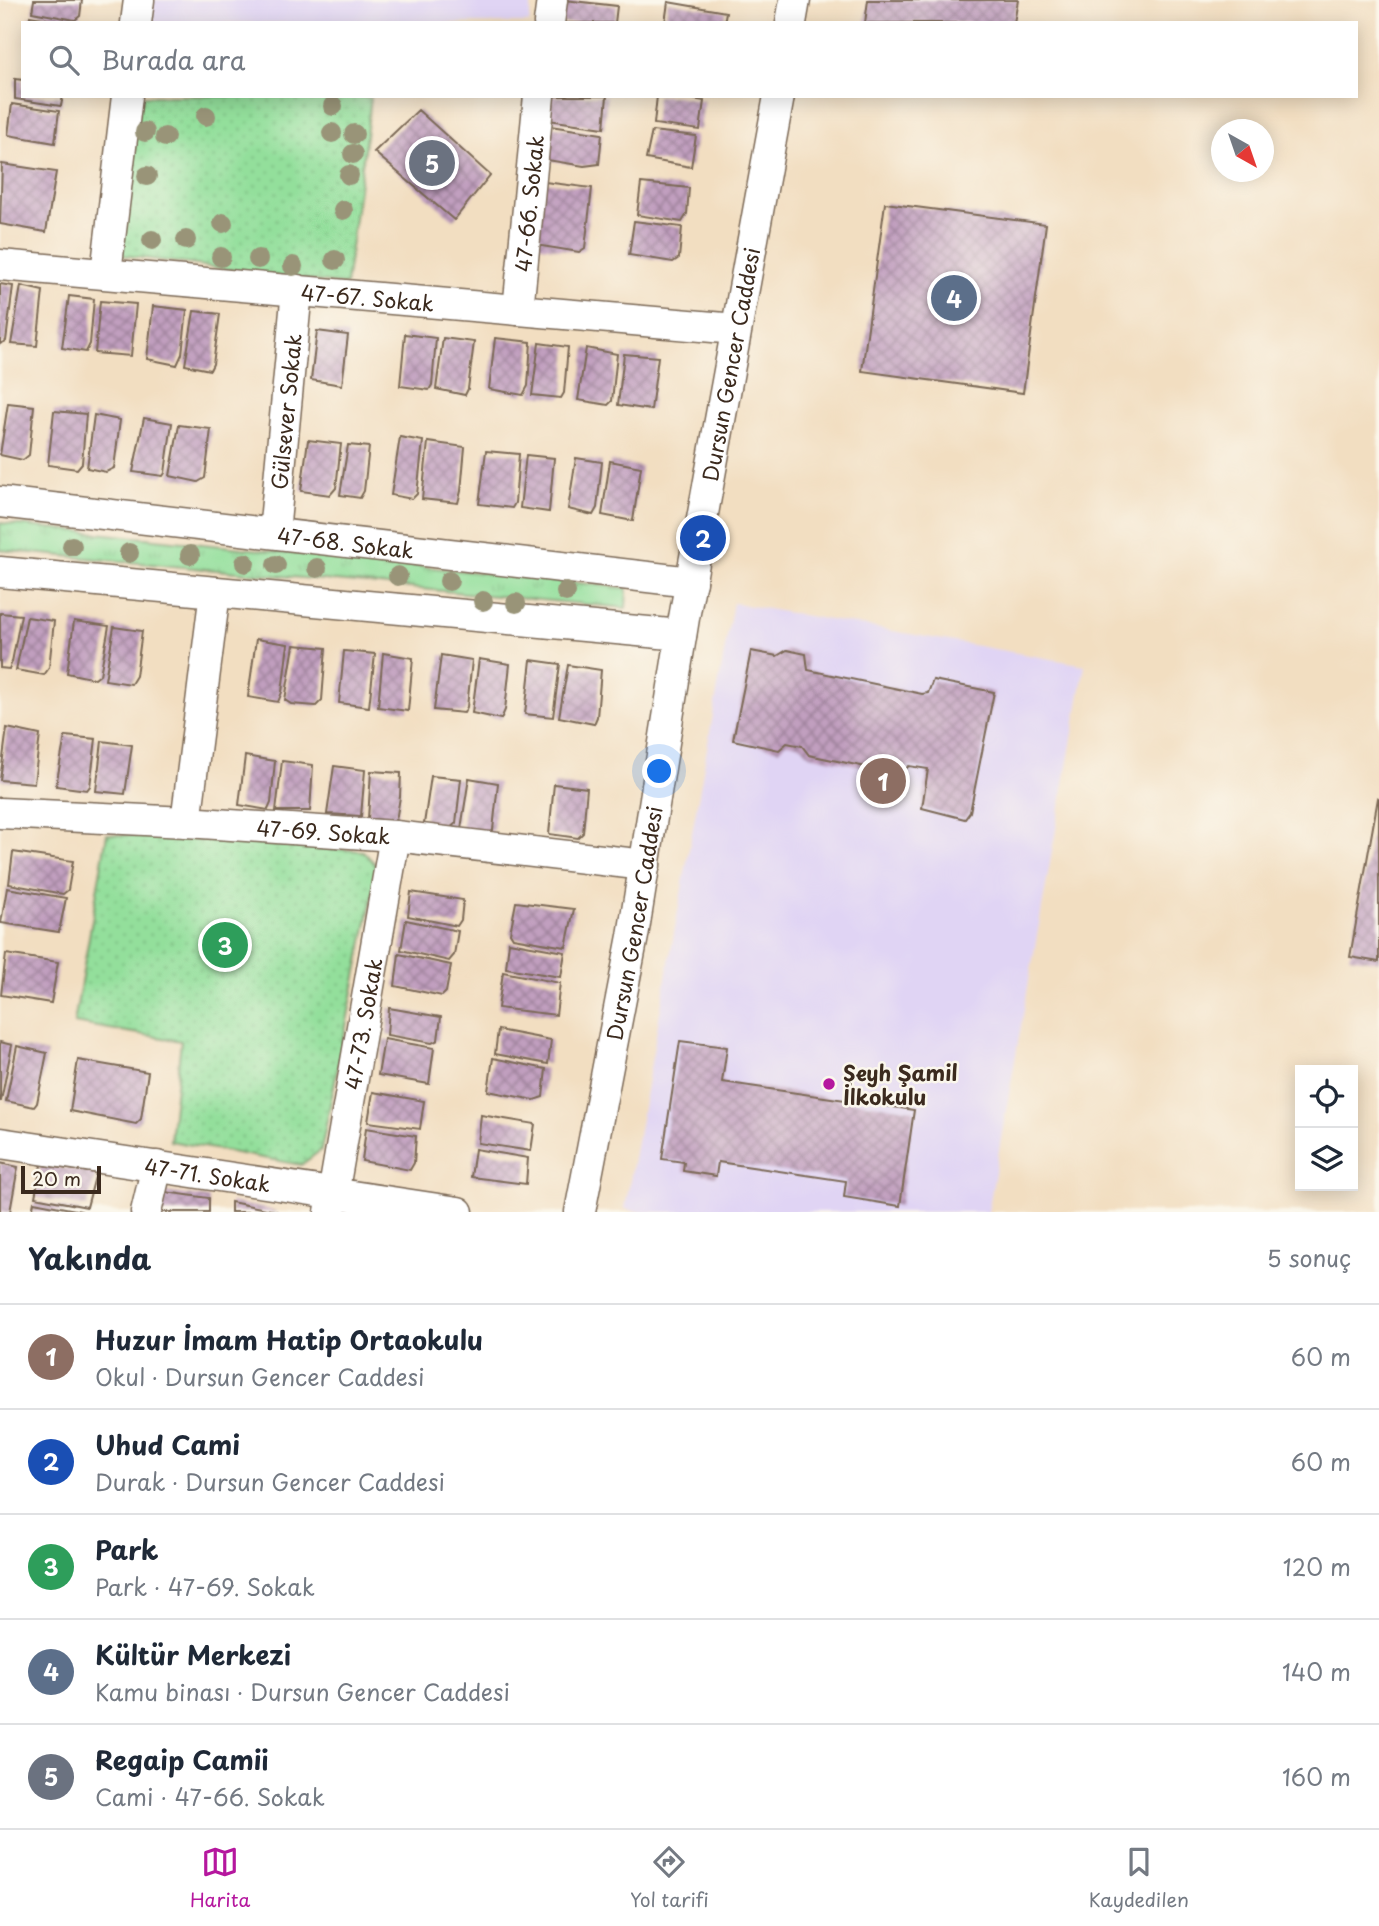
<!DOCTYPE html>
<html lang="tr">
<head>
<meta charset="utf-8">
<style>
	:root { --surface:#fff; --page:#f6f6f7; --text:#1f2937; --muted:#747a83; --line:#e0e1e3; --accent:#b5179e }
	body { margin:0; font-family:"Playpen Sans",sans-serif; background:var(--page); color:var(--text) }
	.controls { position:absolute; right:21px; bottom:21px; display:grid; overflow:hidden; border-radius:0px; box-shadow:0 4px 18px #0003 }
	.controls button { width:63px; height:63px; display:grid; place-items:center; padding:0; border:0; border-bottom:2px solid var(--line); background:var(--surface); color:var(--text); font:35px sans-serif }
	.compass { position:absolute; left:1211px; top:119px; width:63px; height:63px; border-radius:50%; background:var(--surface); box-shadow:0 4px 18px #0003; rotate:140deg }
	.scale { position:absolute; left:21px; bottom:18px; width:80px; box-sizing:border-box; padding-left:7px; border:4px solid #3b2a1e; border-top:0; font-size:19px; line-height:24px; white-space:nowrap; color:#3b2a1e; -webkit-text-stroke:5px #fbf7ec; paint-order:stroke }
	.you { position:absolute; left:660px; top:772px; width:24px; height:24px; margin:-18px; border:5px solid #fff; border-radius:50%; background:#1a73e8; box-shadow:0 0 0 10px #1a73e833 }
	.badge { display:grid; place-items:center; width:46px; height:46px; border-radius:50%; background:var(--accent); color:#fff; font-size:23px; font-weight:700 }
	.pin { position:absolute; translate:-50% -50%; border:4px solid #fff; box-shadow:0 2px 7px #0006 }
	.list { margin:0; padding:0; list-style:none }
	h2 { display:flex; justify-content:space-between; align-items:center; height:91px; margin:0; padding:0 28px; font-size:30px }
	h2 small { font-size:23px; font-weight:400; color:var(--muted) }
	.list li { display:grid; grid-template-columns:46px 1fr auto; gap:21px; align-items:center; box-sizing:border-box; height:105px; padding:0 28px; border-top:2px solid var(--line) }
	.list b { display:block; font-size:26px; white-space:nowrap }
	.list p { margin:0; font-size:23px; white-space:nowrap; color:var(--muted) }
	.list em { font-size:23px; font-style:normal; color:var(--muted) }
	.icon { flex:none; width:38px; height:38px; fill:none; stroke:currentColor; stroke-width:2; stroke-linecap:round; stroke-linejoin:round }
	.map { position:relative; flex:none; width:1379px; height:1212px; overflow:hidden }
	.search { position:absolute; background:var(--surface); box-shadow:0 4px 18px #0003; left:21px; right:21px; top:21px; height:77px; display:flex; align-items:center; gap:18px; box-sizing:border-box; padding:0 24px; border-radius:0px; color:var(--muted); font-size:26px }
	.sheet { height:616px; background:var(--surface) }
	nav { display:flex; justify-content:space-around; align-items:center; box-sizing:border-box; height:98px; border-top:2px solid var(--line); background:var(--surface); font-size:19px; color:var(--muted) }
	nav a { display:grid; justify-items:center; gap:4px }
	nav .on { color:var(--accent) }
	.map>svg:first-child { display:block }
</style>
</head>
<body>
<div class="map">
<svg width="1379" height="1212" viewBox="0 0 1379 1212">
	<defs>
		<pattern id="grass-tufts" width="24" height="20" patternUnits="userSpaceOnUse" patternTransform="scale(1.75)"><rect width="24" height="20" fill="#93df9b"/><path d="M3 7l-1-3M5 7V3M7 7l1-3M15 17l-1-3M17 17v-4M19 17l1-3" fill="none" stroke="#80c085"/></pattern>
		<pattern id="park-dots" width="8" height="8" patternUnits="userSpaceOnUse" patternTransform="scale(1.75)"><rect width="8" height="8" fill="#93df9b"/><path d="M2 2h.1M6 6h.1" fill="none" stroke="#80c085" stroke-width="1.8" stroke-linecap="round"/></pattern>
		<pattern id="building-cross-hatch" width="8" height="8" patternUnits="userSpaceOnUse" patternTransform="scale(1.75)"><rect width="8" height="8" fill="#c19fbf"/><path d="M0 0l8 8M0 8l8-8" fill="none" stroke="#9e829b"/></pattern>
	</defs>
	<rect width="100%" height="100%" fill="#fbf7ec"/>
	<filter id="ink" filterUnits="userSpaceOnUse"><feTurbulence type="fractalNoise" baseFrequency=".0143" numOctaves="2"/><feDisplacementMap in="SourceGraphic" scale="14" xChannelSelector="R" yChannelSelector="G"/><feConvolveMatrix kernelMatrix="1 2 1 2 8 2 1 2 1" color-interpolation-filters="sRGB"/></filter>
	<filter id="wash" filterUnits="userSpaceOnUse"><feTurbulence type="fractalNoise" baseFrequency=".00686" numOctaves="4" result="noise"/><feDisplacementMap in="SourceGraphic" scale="28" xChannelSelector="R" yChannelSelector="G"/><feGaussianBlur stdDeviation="1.57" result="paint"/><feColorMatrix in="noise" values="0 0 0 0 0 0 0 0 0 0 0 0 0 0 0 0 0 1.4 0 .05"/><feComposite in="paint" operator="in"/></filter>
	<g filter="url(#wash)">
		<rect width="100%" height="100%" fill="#f2dec1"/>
		<!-- built -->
		<path fill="#e0d4f4" d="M148,0H532L529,23H144Z
			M733,603L1085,665L988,1212H642L625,1209Z"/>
		<!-- grass -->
		<path fill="url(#grass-tufts)" stroke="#67845c" stroke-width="2" d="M0,523L627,588L626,608L0,550Z"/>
		<!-- park -->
		<path fill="url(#park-dots)" stroke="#67845c" stroke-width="2" d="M141,96H357L371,98L346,285L121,255Z
			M107,834L363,851L378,867L321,1150L301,1165L170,1141L181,1041L74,1023Z"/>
		<g id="blocks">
			<!-- building -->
			<path fill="url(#building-cross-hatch)" d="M34,0H82L80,16L75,20L32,12Z
				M564,0L617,6L615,23H561Z
				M868,0H1018L1014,23H865Z
				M668,2L726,12L724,23H665Z
				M30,16L59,21V23H29Z
				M15,79L23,80V96H63L61,106L15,99Z
				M549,96H607L604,128L548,120Z
				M657,96H676L704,101L700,130L654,124Z
				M12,104L59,111L55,143L8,135Z
				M418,110L490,175L454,220L374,152Z
				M544,125L602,134L599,164L584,166L541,159Z
				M652,131L696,136L691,167L646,159Z
				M2,164L56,172L46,232L0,224Z
				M537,181L592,188L585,248L579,252L529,244Z
				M641,183L689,188L687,214L682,222L637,215Z
				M885,203L1046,224L1023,393L862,371Z
				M634,221L682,227L679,258L673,262L629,255Z
				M0,284L13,286L6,341L0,344Z
				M21,286L43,291L37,346L11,344Z
				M69,296L94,299L90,344L86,352L62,348Z
				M100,301L136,304L131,356L95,353Z
				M153,306L187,310L182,354L177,365L147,359Z
				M194,311L220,314L213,364L210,370L185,365Z
				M317,331L348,335L342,385L311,380Z
				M405,334L436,338L432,385L429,390L400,386Z
				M443,338L474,342L468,389L465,395L436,389Z
				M495,338L531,342L528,386L523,395L489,389Z
				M539,343L568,347L564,393L561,398L532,395Z
				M586,348L617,354L612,401L608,405L578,400Z
				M624,354L658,357L651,410L618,405Z
				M8,403L34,406L29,455L23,460L0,455Z
				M54,411L86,414L82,463L77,469L48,465Z
				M94,415L120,420L114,468L106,472L87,468Z
				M144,418L172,423L165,473L163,476L133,472Z
				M179,425L211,429L205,478L198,482L170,476Z
				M400,437L423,441L417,494L412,499L391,495Z
				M308,440L341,444L336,488L330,495L301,491Z
				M428,442L465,447L461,491L458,503L422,499Z
				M348,445L369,447L364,491L360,498L340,495Z
				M486,451L519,454L515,503L512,508L479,504Z
				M526,455L554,458L549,512L520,508Z
				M576,458L602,462L597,508L593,515L568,509Z
				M610,461L641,467L633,521L602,515Z
				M0,613L21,615L12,662L9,669L0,668Z
				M27,617L54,621L49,668L44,675L16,670Z
				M74,621L109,626L100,675L95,679L67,673Z
				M114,627L142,631L136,676L131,684L105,680Z
				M256,639L288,644L282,692L278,702L248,697Z
				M294,645L326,648L322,700L316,706L291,704L285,700Z
				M787,650L806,654L808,670L922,694L928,693L933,680L994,692L970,812L965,819L922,808L928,769L909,766L899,774L809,755L802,746L787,743L779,750L733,740L751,651L777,656Z
				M344,651L375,654L369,707L339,703Z
				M383,653L413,658L408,711L378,707Z
				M441,655L472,660L467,707L464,713L434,710Z
				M479,659L510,664L505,710L501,719L472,713Z
				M531,660L560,664L553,717L525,714Z
				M568,665L601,670L597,717L594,724L559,717Z
				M7,728L40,735L34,783L0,780Z
				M65,736L96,739L90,786L87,790L56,786Z
				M102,741L132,745L125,794L96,791Z
				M245,756L275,761L271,803L268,810L239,805Z
				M282,761L313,765L310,811H276Z
				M334,766L365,770L361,816L327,814Z
				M371,771L401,773L400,797L396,821L368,819Z
				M431,776L461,779L456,823L449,829L424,824Z
				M469,778L498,783L493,830L490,834L461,829Z
				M554,784L587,788L583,833L578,838L549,834Z
				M1378,798L1379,799V962L1350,957Z
				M13,852L73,861L68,890L63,894L9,884Z
				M7,888L66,898L59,932L1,923Z
				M411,892L463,900L461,920L457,926L408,916Z
				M516,902L574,909L566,947L513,938L510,933Z
				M406,920L458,931L454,955L449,961L401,950Z
				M509,942L565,952L561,977L506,968Z
				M6,954L58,962L51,1003L1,995Z
				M399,954L451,965L446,992L442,996L395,986Z
				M503,972L560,983L556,1015L498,1008Z
				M389,1008L441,1017L438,1040L432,1043L387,1035Z
				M498,1030L551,1040L548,1064L495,1054Z
				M384,1039L434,1048L429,1084L378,1075Z
				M680,1041L727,1047L722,1082L914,1110L900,1206L844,1197L846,1181L718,1162L716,1176L683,1171L684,1162L662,1159Z
				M0,1042L12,1045L1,1101H0Z
				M17,1046L47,1053L37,1103L34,1107L6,1101Z
				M493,1058L546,1069L543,1097L534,1100L488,1091Z
				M78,1060L148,1072L141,1119L136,1124L70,1111Z
				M373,1092L424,1101L420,1129L368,1122Z
				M481,1115L535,1124L531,1151L478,1143Z
				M366,1128L416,1136L414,1163L410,1170L362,1161Z
				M475,1149L528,1158L526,1184L471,1177Z
				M0,1163L18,1167L10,1212H0Z
				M41,1165L96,1173L87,1207L35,1197Z
				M158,1191L209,1198V1212H157Z
				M34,1202L81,1211V1212H32Z
				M231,1202L276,1211V1212H231Z"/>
		</g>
	</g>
	<g filter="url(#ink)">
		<use href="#blocks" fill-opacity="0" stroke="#7b6957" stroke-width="2"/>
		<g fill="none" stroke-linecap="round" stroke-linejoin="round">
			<!-- minor casing -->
			<g stroke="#7b6957" stroke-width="33">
				<g id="minor">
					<path d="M136,23L139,0"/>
					<path d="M549,23L552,0"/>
					<path d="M791,23L795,0"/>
					<path id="s1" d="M0,265L736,329"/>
					<path d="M106,273L127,96"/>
					<path id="s2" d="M518,310L539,96"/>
					<path id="s3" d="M0,502L691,582"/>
					<path id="s4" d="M274,533L297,290"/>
					<path d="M0,572L681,635"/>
					<path id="s5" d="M0,813L186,822L395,836L645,865"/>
					<path d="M186,822L215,592"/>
					<path id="s6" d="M0,1143L458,1212"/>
					<path d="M146,1212L157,1166"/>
					<path id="s7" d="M330,1212L395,836"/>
					<path id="s8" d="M580,1212L633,936L684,618L779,96"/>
				</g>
			</g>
			<!-- minor -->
			<use href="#minor" stroke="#fff" stroke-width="30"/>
		</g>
		<!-- trees -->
		<g fill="#999478">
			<circle cx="333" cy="106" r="10"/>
			<circle cx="206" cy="116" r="10"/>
			<circle cx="145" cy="132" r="10"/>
			<circle cx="332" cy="133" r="10"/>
			<circle cx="354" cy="134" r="10"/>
			<circle cx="165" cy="137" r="10"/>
			<circle cx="353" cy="154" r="10"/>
			<circle cx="349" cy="175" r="10"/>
			<circle cx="147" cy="176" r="10"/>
			<circle cx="343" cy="210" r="10"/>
			<circle cx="223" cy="223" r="10"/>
			<circle cx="152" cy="240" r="10"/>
			<circle cx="186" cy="240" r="10"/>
			<circle cx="221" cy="257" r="10"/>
			<circle cx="258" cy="259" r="10"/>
			<circle cx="335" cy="260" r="10"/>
			<circle cx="293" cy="266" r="10"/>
			<circle cx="72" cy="546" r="10"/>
			<circle cx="129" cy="553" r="10"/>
			<circle cx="190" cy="555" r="10"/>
			<circle cx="245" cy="563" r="10"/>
			<circle cx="276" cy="565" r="10"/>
			<circle cx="317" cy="568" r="10"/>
			<circle cx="398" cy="576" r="10"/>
			<circle cx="449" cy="581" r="10"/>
			<circle cx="566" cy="592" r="10"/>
			<circle cx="483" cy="601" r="10"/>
			<circle cx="516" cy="603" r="10"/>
		</g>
	</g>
	<!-- markers -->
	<circle fill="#b5179e" stroke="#fbf7ec" stroke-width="2.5" cx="829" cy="1084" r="7"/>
	<g text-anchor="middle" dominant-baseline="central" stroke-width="5" stroke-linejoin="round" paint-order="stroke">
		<!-- street labels -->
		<g font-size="21" fill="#3b2a1e" stroke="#fbf7ec">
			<text stroke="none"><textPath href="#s2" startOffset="107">47-66. Sokak</textPath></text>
			<text stroke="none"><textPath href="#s1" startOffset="369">47-67. Sokak</textPath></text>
			<text stroke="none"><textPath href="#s8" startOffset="861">Dursun Gencer Caddesi</textPath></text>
			<text stroke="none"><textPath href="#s4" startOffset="122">Gülsever Sokak</textPath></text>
			<text stroke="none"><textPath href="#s3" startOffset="348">47-68. Sokak</textPath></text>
			<text stroke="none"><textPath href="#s5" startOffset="324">47-69. Sokak</textPath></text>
			<text stroke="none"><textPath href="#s8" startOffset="294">Dursun Gencer Caddesi</textPath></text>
			<text stroke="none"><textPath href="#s7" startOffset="191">47-73. Sokak</textPath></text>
			<text stroke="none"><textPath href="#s6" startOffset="210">47-71. Sokak</textPath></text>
		</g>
		<!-- poi labels -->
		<g font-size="21" font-weight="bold" fill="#3b2a1e" stroke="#fbf7ec" text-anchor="start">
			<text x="843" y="1072">Şeyh Şamil<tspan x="843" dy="24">İlkokulu</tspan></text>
		</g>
	</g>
</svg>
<div class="controls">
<button><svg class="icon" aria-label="locate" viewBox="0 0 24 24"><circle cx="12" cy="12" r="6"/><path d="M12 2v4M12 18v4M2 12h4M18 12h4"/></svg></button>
<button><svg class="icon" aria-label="layers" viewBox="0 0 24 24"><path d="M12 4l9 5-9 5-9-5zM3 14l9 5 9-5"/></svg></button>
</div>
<svg class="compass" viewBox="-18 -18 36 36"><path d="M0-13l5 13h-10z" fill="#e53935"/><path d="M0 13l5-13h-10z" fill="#747a83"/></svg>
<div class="scale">20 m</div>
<div class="you"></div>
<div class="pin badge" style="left:883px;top:781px;background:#8d6e63">1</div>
<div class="pin badge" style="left:703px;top:538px;background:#1a4fb4">2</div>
<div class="pin badge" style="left:225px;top:945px;background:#2e9e5b">3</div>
<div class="pin badge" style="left:954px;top:298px;background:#5c6f8a">4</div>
<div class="pin badge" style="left:432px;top:163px;background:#6b7280">5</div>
<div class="search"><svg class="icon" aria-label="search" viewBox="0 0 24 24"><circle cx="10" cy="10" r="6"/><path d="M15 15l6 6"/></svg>Burada ara</div>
</div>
<section class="sheet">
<h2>Yakında<small>5 sonuç</small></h2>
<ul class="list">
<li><span class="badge" style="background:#8d6e63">1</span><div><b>Huzur İmam Hatip Ortaokulu</b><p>Okul · Dursun Gencer Caddesi</p></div><em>60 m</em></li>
<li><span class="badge" style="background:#1a4fb4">2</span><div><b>Uhud Cami</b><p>Durak · Dursun Gencer Caddesi</p></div><em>60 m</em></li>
<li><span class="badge" style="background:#2e9e5b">3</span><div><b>Park</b><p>Park · 47-69. Sokak</p></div><em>120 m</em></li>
<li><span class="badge" style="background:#5c6f8a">4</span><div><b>Kültür Merkezi</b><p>Kamu binası · Dursun Gencer Caddesi</p></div><em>140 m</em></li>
<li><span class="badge" style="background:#6b7280">5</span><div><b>Regaip Camii</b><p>Cami · 47-66. Sokak</p></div><em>160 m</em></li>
</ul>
</section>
<nav>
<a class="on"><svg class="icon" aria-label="map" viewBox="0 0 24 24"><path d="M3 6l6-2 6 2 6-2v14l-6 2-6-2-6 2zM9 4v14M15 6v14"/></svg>Harita</a>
<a><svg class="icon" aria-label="directions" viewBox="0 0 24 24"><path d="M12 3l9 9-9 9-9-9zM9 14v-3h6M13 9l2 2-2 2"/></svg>Yol tarifi</a>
<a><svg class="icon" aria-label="saved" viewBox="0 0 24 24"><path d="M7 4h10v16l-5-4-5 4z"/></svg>Kaydedilen</a>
</nav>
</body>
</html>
